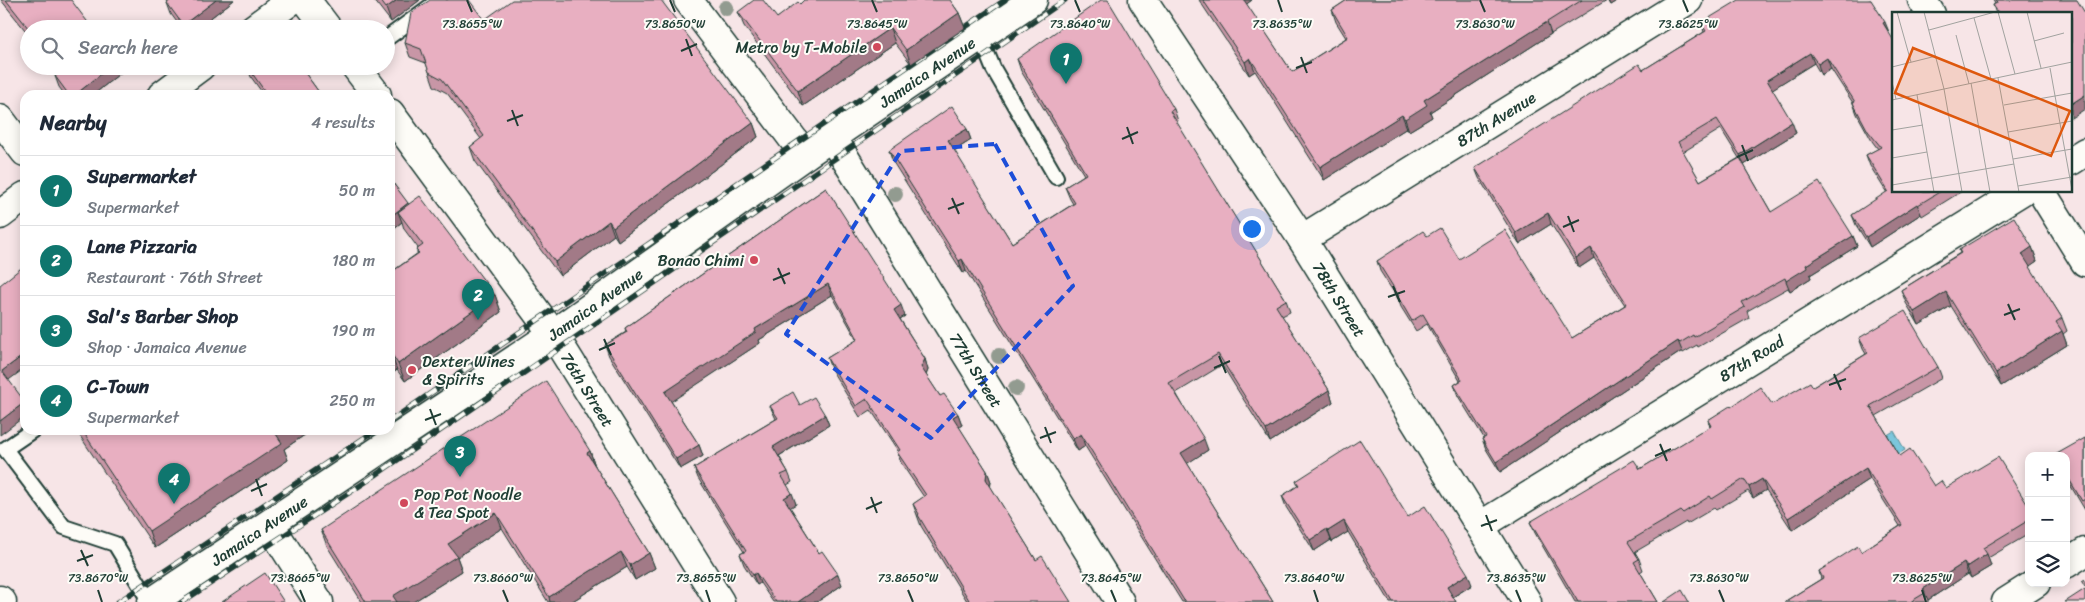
<!DOCTYPE html>
<html lang="en">
<head>
<meta charset="utf-8">
<style>
	:root { --surface:#fff; --page:#f2f2f3; --text:#1f2937; --muted:#747a83; --line:#e0e1e3; --accent:#0f766e }
	body { margin:0; font-family:Sriracha,sans-serif; background:var(--page); color:var(--text) }
	.controls { position:absolute; right:15px; bottom:15px; display:grid; overflow:hidden; border-radius:10px; box-shadow:0 2px 12px #0003 }
	.controls button { width:45px; height:45px; display:grid; place-items:center; padding:0; border:0; border-bottom:1px solid var(--line); background:var(--surface); color:var(--text); font:25px sans-serif }
	.you { position:absolute; left:1251px; top:228px; width:18px; height:18px; margin:-12px; border:4px solid #fff; border-radius:50%; background:#1a73e8; box-shadow:0 0 0 8px #1a73e833 }
	.badge { display:grid; place-items:center; width:32px; height:32px; border-radius:50%; background:var(--accent); color:#fff; font-size:16px; font-weight:700 }
	.pin { position:absolute; translate:-50% -41px; filter:drop-shadow(0 1px 2px #0008) }
	.pin::after { content:''; position:absolute; top:26px; width:18px; height:15px; background:inherit; clip-path:polygon(0 0,100% 0,50% 100%) }
	.list { margin:0; padding:0; list-style:none }
	h2 { display:flex; justify-content:space-between; align-items:center; height:65px; margin:0; padding:0 20px; font-size:21px }
	h2 small { font-size:16px; font-weight:400; color:var(--muted) }
	.list li { display:grid; grid-template-columns:32px 1fr auto; gap:15px; align-items:center; box-sizing:border-box; height:70px; padding:0 20px; border-top:1px solid var(--line) }
	.list b { display:block; font-size:19px; white-space:nowrap }
	.list p { margin:0; font-size:16px; white-space:nowrap; color:var(--muted) }
	.list em { font-size:16px; font-style:normal; color:var(--muted) }
	.icon { flex:none; width:28px; height:28px; fill:none; stroke:currentColor; stroke-width:2; stroke-linecap:round; stroke-linejoin:round }
	.map { position:relative; flex:none; width:2085px; height:602px; overflow:hidden }
	.search { position:absolute; background:var(--surface); box-shadow:0 2px 12px #0003; left:20px; top:20px; width:375px; height:55px; display:flex; align-items:center; gap:12px; box-sizing:border-box; padding:0 18px; border-radius:28px; color:var(--muted); font-size:19px }
	.panel { position:absolute; background:var(--surface); box-shadow:0 2px 12px #0003; left:20px; top:90px; width:375px; height:345px; border-radius:15px }
	.map>svg:first-child { display:block }
</style>
</head>
<body>
<div class="map">
<svg width="2085" height="602" viewBox="0 0 2085 602">
	<rect width="100%" height="100%" fill="#f7e5e7"/>
	<filter id="ink" filterUnits="userSpaceOnUse"><feTurbulence type="fractalNoise" baseFrequency=".02" numOctaves="2"/><feDisplacementMap in="SourceGraphic" scale="10" xChannelSelector="R" yChannelSelector="G"/><feConvolveMatrix kernelMatrix="1 2 1 2 8 2 1 2 1" color-interpolation-filters="sRGB"/></filter>
	<g filter="url(#ink)">
		<!-- water -->
		<path fill="#7cc6dc" stroke="#578f99" d="M1894,431L1905,450L1871,470L1860,451Z"/>
		<g fill="none" stroke-linecap="round" stroke-linejoin="round">
			<!-- service casing -->
			<g stroke="#1f3d34" stroke-width="18">
				<path id="service" d="M980,36L993,68L1056,177
					M386,39L439,0
					M33,430L5,449L64,527L115,544L150,602"/>
			</g>
			<!-- minor casing -->
			<g stroke="#1f3d34" stroke-width="31">
				<g id="minor">
					<path d="M306,0L328,29"/>
					<path d="M688,0L805,155"/>
					<path id="s1" d="M1143,0L1302,239L1527,602"/>
					<path d="M1922,0L1931,14"/>
					<path d="M253,29L292,0"/>
					<path d="M355,66L377,95"/>
					<path d="M162,95L201,66"/>
					<path id="s2" d="M390,113L553,334L720,602"/>
					<path d="M0,119L25,152"/>
					<path id="s3" d="M832,137L1120,602"/>
					<path d="M2071,161L2085,152"/>
					<path d="M2041,191L2085,262"/>
					<path d="M0,215L25,196"/>
					<path id="s4" d="M1302,239L1688,0"/>
					<path d="M270,525L319,602"/>
					<path id="s5" d="M1480,526L2022,191"/>
					<path d="M2066,564L2085,552"/>
					<path d="M0,600L2,602"/>
					<path d="M2006,602L2036,583"/>
				</g>
			</g>
			<!-- secondary casing -->
			<g stroke="#1f3d34" stroke-width="31">
				<g id="secondary">
					<path id="s6" d="M152,602L553,334L805,155L1033,0"/>
				</g>
			</g>
			<!-- service -->
			<use href="#service" stroke="#fdfcf7" stroke-width="14"/>
			<!-- minor -->
			<use href="#minor" stroke="#fdfcf7" stroke-width="28"/>
			<!-- secondary -->
			<use href="#secondary" stroke="#fdfcf7" stroke-width="28"/>
			<!-- rail casing -->
			<g stroke="#1f3d34" stroke-width="5.5">
				<path id="rail" d="M390,421L1005,0
					M118,602L376,430
					M182,602L367,481L1065,0"/>
			</g>
			<!-- rail -->
			<use href="#rail" stroke="#fdfcf7" stroke-width="4" stroke-dasharray="11" stroke-linecap="butt"/>
		</g>
		<!-- trees -->
		<g fill="#929b90">
			<circle cx="726" cy="8" r="8"/>
			<circle cx="895" cy="194" r="8"/>
			<circle cx="999" cy="356" r="8"/>
			<circle cx="1016" cy="388" r="8"/>
		</g>
		<!-- wall -->
		<path fill="#c896a6" stroke="#1f3d34" fill-rule="evenodd" d="M1,0H71L29,29V35Z
			M166,0H234L196,29H182L171,14L167,3H168Z
			M374,0H420L391,22Z
			M1199,0H1252L1246,4L1292,72L1346,38L1336,22L1332,10L1347,0H1618L1610,5L1607,0L1551,34L1430,112L1432,117L1409,131L1407,128L1324,180L1255,71L1249,75Z
			M1871,0L1894,191H1962L1922,216L1921,214L1870,247L1856,225L1852,215L1887,193L1870,166L1866,155L1878,149L1872,141L1857,114L1853,103L1831,69L1821,75L1814,63L1772,89L1796,133L1744,165L1771,212L1853,236L1857,246L1810,275L1811,278L1790,291L1788,288L1747,311L1749,318L1698,347L1697,345L1683,353L1682,351L1500,472L1486,449L1482,439L1484,438L1458,396L1454,385L1460,381L1427,324L1416,331L1401,307L1398,299L1380,271L1377,261L1427,236L1572,338L1625,305L1594,258L1579,268L1551,224L1519,244L1479,178L1475,168L1643,70L1704,32L1701,23ZM1721,129L1739,158L1700,181L1683,152Z
			M1993,0H2077L2071,14H1996L1993,5L1995,4Z
			M952,3L959,13L965,28L911,64L895,43L803,106L744,26L738,12L777,18L800,4Z
			M484,20L753,123L758,137L618,241L614,235L560,276L475,161L470,147L481,139L447,93L434,86L426,63L410,57L405,43Z
			M1017,59L1174,109L1178,121L1176,122L1286,300L1290,312L1282,316L1329,390L1333,402L1270,442L1222,365L1176,393L1208,450L1187,463L1273,602H1182L1085,446L1078,451L966,271L963,273L893,162L889,150L967,129L971,140L954,151L1012,243L1073,204L1070,199L1065,187L1084,175L1021,71Z
			M53,66H129L93,95H65L59,87L55,76L59,74Z
			M247,66H302L305,73L321,95H264L251,77Z
			M390,179L408,204L495,295L501,312L405,381L397,370L390,375V273L418,253L416,250L418,248L404,229L402,222L390,231Z
			M826,188L905,316L900,319L925,359L928,370L926,375L940,396L958,414L962,425L959,427L987,471L991,482L990,486L1036,560L967,601L921,526L913,504L924,497L901,463L897,452L898,451L871,410L860,417L831,369L827,358L857,340L832,295L759,340L760,343L671,401L699,445L703,456L680,469L609,356L605,345L626,332L625,328Z
			M2032,247L2037,261L2029,266L2062,318L2067,331L2063,334L2067,345L2001,386L1951,306L1919,325L1906,303L1901,290L1960,253L1959,250Z
			M1859,338L1938,367L1942,378L1876,416L1900,456L1934,486L2029,507V534L1988,558L1991,566L1971,578L1968,574L1928,600V602H1784L1821,579L1819,571L1861,552L1900,526L1870,479L1792,530L1766,490L1753,498L1748,491L1716,510L1714,508L1687,524L1686,522L1635,552L1639,559L1643,570L1640,572L1658,602H1575L1535,533L1530,522L1640,469L1710,427L1708,420L1731,407L1772,404L1813,387L1866,354L1863,349Z
			M800,405L825,415L829,425L779,456L788,472L792,482L787,485L796,504L790,507L819,553L842,585L817,602H773L760,583L757,585L744,565L740,554L744,552L698,478L694,468L776,419L770,406Z
			M76,430H312L284,449L288,460L155,548Z
			M2085,438V510L2066,478V456Z
			M590,451L595,466L649,553L655,568L635,580L627,567L571,602H548L502,528L457,557L462,571L413,602H362L327,546L321,530Z
			M1296,481L1408,517L1472,585L1453,597L1456,602H1390L1348,532L1332,542L1331,540L1314,551L1286,507L1282,496L1298,486Z"/>
		<!-- shaded-wall -->
		<path fill="#a27a87" stroke="#1f3d34" d="M216,0H234L196,29H184L183,25Z
			M397,0H420L391,22L386,8Z
			M1242,0H1252L1244,6Z
			M1608,0H1618L1610,5Z
			M959,13L965,28L911,64L906,50Z
			M1547,22L1551,34L1430,112L1432,117L1409,131L1405,119L1424,100Z
			M1885,22L1889,32L1883,23Z
			M890,28L895,43L803,106L798,91Z
			M1810,53L1814,63L1771,90L1767,80Z
			M1250,58L1255,71L1249,75L1245,62Z
			M1827,58L1831,69L1821,75L1818,64Z
			M111,66H129L93,95H75Z
			M2085,95V109L2071,118V104Z
			M1402,115L1407,128L1324,180L1320,167Z
			M1792,122L1796,133L1744,165L1740,155Z
			M753,123L758,137L618,241L613,227Z
			M967,129L971,140L952,152L948,140Z
			M408,203L412,214L398,212L402,222L390,231V217Z
			M1917,204L1921,214L1870,247L1866,237Z
			M1548,213L1551,224L1519,244L1516,233Z
			M609,221L614,235L560,276L555,262Z
			M1853,236L1857,246L1810,275L1811,278L1790,291L1786,281L1806,265Z
			M2032,247L2037,261L2027,268L2022,254Z
			M1591,248L1594,258L1579,268L1576,258Z
			M962,259L966,271L963,273L959,261Z
			M828,284L832,295L759,340L760,343L669,403L665,392L755,329Z
			M1946,292L1951,306L1919,325L1914,312Z
			M495,295L501,312L405,381L398,364Z
			M901,305L905,316L898,320L894,310Z
			M2062,331L2067,345L2001,386L1996,373Z
			M1678,341L1682,351L1500,472L1496,462Z
			M390,353H391L397,370L390,375Z
			M25,354V368L6,382L2,371Z
			M925,359L928,370L925,378L921,367Z
			M1329,390L1333,402L1270,442L1266,430Z
			M25,402V416L0,435V421Z
			M958,414L962,425L957,428L953,417Z
			M825,415L829,425L777,457L773,447Z
			M281,430H312L284,449L288,460L155,548L149,531Z
			M1081,434L1085,446L1078,451L1073,439Z
			M1204,439L1208,450L1185,465L1181,453Z
			M699,445L703,456L680,469L676,459Z
			M590,451L595,466L587,453Z
			M1866,468L1870,479L1792,530L1788,518Z
			M987,471L991,482L990,490L986,479Z
			M1762,479L1766,490L1753,498L1749,487Z
			M792,493L796,504L788,509L784,498Z
			M496,513L502,528L457,557L462,571L413,602H395L393,596L448,544Z
			M1344,521L1348,532L1332,542L1328,531Z
			M1327,529L1331,540L1314,551L1310,540Z
			M621,552L627,567L571,602H550L549,597Z
			M649,553L655,568L635,580L630,565Z
			M1987,554L1991,566L1971,578L1967,567Z
			M1964,563L1968,574L1928,600L1923,589Z
			M756,573L760,583L757,585L753,575Z
			M838,574L842,585L817,602H798Z
			M1468,574L1472,585L1451,598L1447,587Z"/>
		<!-- building -->
		<path fill="#e8afc1" stroke="#1f3d34" d="M6,0H71L93,29H29Z
			M171,0H216L183,25L167,3Z
			M380,0H397L386,8Z
			M430,0H469L484,20L512,0H661L753,123L613,227L609,221L555,262L470,147L484,136L442,79L429,72L421,49L405,43L411,13Z
			M754,0H763L777,18L798,2L800,4L804,0H950L959,13L906,50L890,28L798,91L738,12Z
			M1101,0H1108L1174,109L1170,111L1286,300L1276,306L1329,390L1266,430L1218,354L1169,383L1204,439L1181,453L1273,602H1185L1081,434L1073,439L962,259L959,261L889,150L952,106L967,129L948,140L1012,243L1075,203L1065,187L1086,174L1017,59Z
			M1203,0H1244L1292,72L1348,37L1332,10L1347,0H1582L1547,22L1424,100L1427,105L1405,119L1402,115L1320,167L1250,58L1245,62Z
			M1739,0H1871L1885,22L1883,23L1894,41V191H1941L1918,205L1917,204L1866,237L1852,215L1888,191L1866,155L1881,147L1868,131L1853,103L1855,102L1827,58L1818,64L1810,53L1767,80L1792,122L1740,155L1717,119L1678,142L1700,181L1740,158L1771,212L1819,182L1853,236L1806,265L1807,268L1786,281L1785,278L1742,302L1745,307L1694,337L1693,335L1680,343L1678,341L1496,462L1482,439L1486,437L1454,385L1462,380L1423,314L1412,321L1398,297L1399,296L1377,261L1423,231L1427,236L1440,228L1459,259L1505,230L1572,338L1627,304L1591,248L1576,258L1548,213L1516,233L1475,168L1639,64L1643,70L1706,31L1701,23Z
			M1996,0H2077L2085,13V95L2071,104V14H1999L1993,5L1997,3Z
			M57,66H111L75,95H69L55,76L62,72Z
			M247,66H300L321,95H265L264,94L266,93Z
			M390,179L408,203L390,217Z
			M826,188L901,305L894,310L925,359L921,367L940,396L944,394L958,414L953,417L987,471L986,479L1036,560L1042,556L1071,602H964L969,600L918,515L919,514L913,504L926,495L897,452L900,450L867,399L856,406L827,358L858,339L828,284L755,329L756,332L665,392L699,445L676,459L605,345L627,332L625,328Z
			M420,196L495,295L398,364L391,353H390V273L419,253L416,250L423,245L398,212Z
			M2014,217L2032,247L2022,254L2062,318L2056,322L2062,331L1996,373L1946,292L1914,312L1901,290L1961,253L1959,250Z
			M25,265V354L2,371L25,402L0,421V285Z
			M1905,311L1938,367L1870,406L1900,456L1910,449L1934,486L1941,481L1946,488L1998,457L2029,507V520L1983,548L1987,554L1967,567L1964,563L1923,589L1925,593L1910,602H1784L1823,578L1819,571L1858,546L1861,552L1902,525L1866,468L1788,518L1762,479L1749,487L1744,479L1712,499L1710,496L1683,513L1681,511L1628,542L1639,559L1634,562L1658,602H1578L1530,522L1634,460L1640,469L1711,426L1708,420L1730,406L1731,407L1760,387L1772,404L1810,382L1813,387L1868,353L1859,338Z
			M546,381L590,451L587,453L649,553L630,565L621,552L549,597L496,513L448,544L457,556L393,596L397,602H366L321,530Z
			M793,392L800,405L814,397L825,415L773,447L788,472L781,475L792,493L784,498L819,553L822,551L838,574L798,602H776L756,573L753,575L740,554L746,551L694,468L778,418L770,406Z
			M82,430H281L276,434L282,443L149,531Z
			M2085,438V499L2082,501L2066,474V456L2055,455Z
			M1360,440L1408,517L1425,506L1468,574L1447,587L1456,602H1393L1344,521L1328,531L1327,529L1310,540L1282,496L1299,485L1296,481Z
			M265,573L284,602H222Z
			M2085,580V587L2082,582Z
			M2085,589V602H2065Z
			M1682,590L1689,602H1664Z"/>
	</g>
	<!-- marked area -->
	<path fill="none" stroke="#1d4ed8" stroke-width="4" stroke-dasharray="10 6" stroke-linejoin="round" d="M995,144L1073,286L931,438L786,334L901,151Z"/>
	<!-- ticks -->
	<path fill="none" stroke="#1f3d34" stroke-width="2" d="M467,0L472,12M670,0L675,12M872,0L877,12M1075,0L1080,12M1278,0L1282,12M1480,0L1485,12M1683,0L1688,12M686,39L692,56M681,51L697,44M1301,57L1307,73M1296,68L1312,62M512,110L518,126M507,121L523,115M1127,127L1133,144M1122,139L1138,132M1742,145L1748,161M1737,157L1753,150M952,198L959,214M948,209L964,203M1568,216L1574,232M1563,227L1579,220M778,268L785,284M773,280L790,273M1393,286L1400,302M1388,297L1405,291M2008,304L2015,320M2004,315L2020,309M604,339L611,355M599,350L615,343M1219,356L1226,373M1214,368L1230,361M1834,374L1841,390M1829,385L1846,379M430,409L436,425M425,420L441,414M1045,427L1051,443M1040,438L1056,432M1660,444L1667,461M1655,456L1671,449M256,479L262,496M251,491L267,484M871,497L877,513M866,509L882,502M1486,515L1492,531M1481,526L1497,520M81,550L88,566M77,561L93,555M98,590L102,602M300,590L305,602M503,590L508,602M706,590L710,602M908,590L913,602M1111,590L1116,602M1314,590L1318,602M1516,590L1521,602M1719,590L1724,602M1922,590L1926,602"/>
	<!-- markers -->
	<g fill="#d1495b" stroke="#fdfcf7" stroke-width="2">
		<circle cx="877" cy="47" r="5"/>
		<circle cx="754" cy="260" r="5"/>
		<circle cx="412" cy="370" r="5"/>
		<circle cx="404" cy="503" r="5"/>
	</g>
	<g text-anchor="middle" dominant-baseline="central" stroke-width="4" stroke-linejoin="round" paint-order="stroke">
		<!-- poi labels -->
		<g font-size="16" fill="#1f3d34" stroke="#fdfcf7" text-anchor="end">
			<text x="867" y="47">Metro by T-Mobile</text>
			<text x="744" y="260">Bonao Chimi</text>
			<text x="422" y="361" text-anchor="start">Dexter Wines<tspan x="422" dy="18">&amp; Spirits</tspan></text>
			<text x="414" y="494" text-anchor="start">Pop Pot Noodle<tspan x="414" dy="18">&amp; Tea Spot</tspan></text>
		</g>
		<!-- street labels -->
		<g font-size="16" fill="#1f3d34" stroke="#fdfcf7">
			<text stroke="none"><textPath href="#s6" startOffset="939">Jamaica Avenue</textPath></text>
			<text stroke="none"><textPath href="#s4" startOffset="228">87th Avenue</textPath></text>
			<text stroke="none"><textPath href="#s1" startOffset="358">78th Street</textPath></text>
			<text stroke="none"><textPath href="#s6" startOffset="534">Jamaica Avenue</textPath></text>
			<text stroke="none"><textPath href="#s5" startOffset="319">87th Road</textPath></text>
			<text stroke="none"><textPath href="#s3" startOffset="274">77th Street</textPath></text>
			<text stroke="none"><textPath href="#s2" startOffset="340">76th Street</textPath></text>
			<text stroke="none"><textPath href="#s6" startOffset="129">Jamaica Avenue</textPath></text>
		</g>
	</g>
	<!-- overview -->
	<g transform="translate(1892 12)">
		<rect width="180" height="180" fill="#f7e5e7"/>
		<path fill="none" stroke="#a1a29f" stroke-width="1" d="M5,0L19,50M32,0L52,77L70,180M106,0L123,62M135,0L149,56M82,6L99,67M37,18L103,0M64,23L77,72M142,29L172,21M0,55L44,44M158,56L180,178M106,66L127,180M0,70L4,87M79,71L98,180M25,83L42,180M0,88L180,50M112,93L180,81M0,118L31,113M116,120L180,109M0,146L35,140M121,147L180,137M0,173L122,152M126,174L180,165"/>
		<path fill="#de580e" fill-opacity="0.15" stroke="#de580e" stroke-width="2.5" d="M21,36L178,99L159,144L3,81Z"/>
		<rect width="180" height="180" fill="none" stroke="#1f3d34" stroke-width="2.5"/>
	</g>
	<g font-size="12" text-anchor="middle" fill="#1f3d34" stroke="#fdfcf7" stroke-width="4" stroke-linejoin="round" paint-order="stroke">
		<text x="472" y="28">73.8655°W</text>
		<text x="1282" y="28">73.8635°W</text>
		<text x="1485" y="28">73.8630°W</text>
		<text x="675" y="28">73.8650°W</text>
		<text x="877" y="28">73.8645°W</text>
		<text x="1080" y="28">73.8640°W</text>
		<text x="1688" y="28">73.8625°W</text>
		<text x="98" y="582">73.8670°W</text>
		<text x="300" y="582">73.8665°W</text>
		<text x="503" y="582">73.8660°W</text>
		<text x="706" y="582">73.8655°W</text>
		<text x="908" y="582">73.8650°W</text>
		<text x="1111" y="582">73.8645°W</text>
		<text x="1314" y="582">73.8640°W</text>
		<text x="1516" y="582">73.8635°W</text>
		<text x="1719" y="582">73.8630°W</text>
		<text x="1922" y="582">73.8625°W</text>
	</g>
</svg>
<div class="controls">
<button>+</button>
<button>−</button>
<button><svg class="icon" aria-label="layers" viewBox="0 0 24 24"><path d="M12 4l9 5-9 5-9-5zM3 14l9 5 9-5"/></svg></button>
</div>
<div class="you"></div>
<div class="pin badge" style="left:1066px;top:84px">1</div>
<div class="pin badge" style="left:478px;top:320px">2</div>
<div class="pin badge" style="left:460px;top:477px">3</div>
<div class="pin badge" style="left:174px;top:504px">4</div>
<div class="search"><svg class="icon" aria-label="search" viewBox="0 0 24 24"><circle cx="10" cy="10" r="6"/><path d="M15 15l6 6"/></svg>Search here</div>
<section class="panel">
<h2>Nearby<small>4 results</small></h2>
<ul class="list">
<li><span class="badge">1</span><div><b>Supermarket</b><p>Supermarket</p></div><em>50 m</em></li>
<li><span class="badge">2</span><div><b>Lane Pizzaria</b><p>Restaurant · 76th Street</p></div><em>180 m</em></li>
<li><span class="badge">3</span><div><b>Sal's Barber Shop</b><p>Shop · Jamaica Avenue</p></div><em>190 m</em></li>
<li><span class="badge">4</span><div><b>C-Town</b><p>Supermarket</p></div><em>250 m</em></li>
</ul>
</section>
</div>
</body>
</html>
